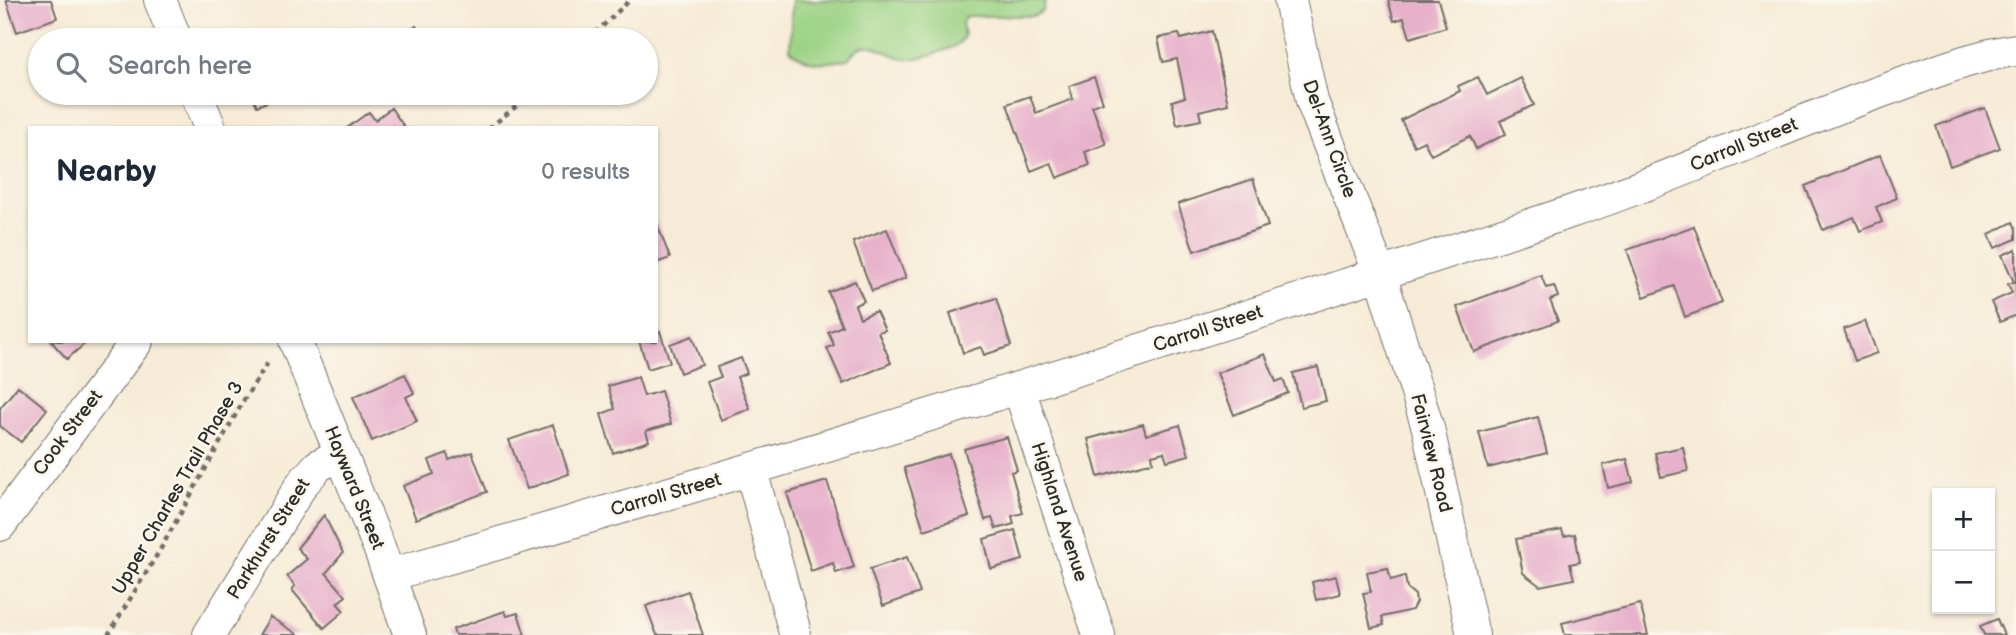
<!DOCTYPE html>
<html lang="en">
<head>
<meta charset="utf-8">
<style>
	:root { --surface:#fff; --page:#f6f6f7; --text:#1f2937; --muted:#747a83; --line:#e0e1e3 }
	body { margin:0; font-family:"Balsamiq Sans",sans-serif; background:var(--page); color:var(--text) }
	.controls { position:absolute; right:21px; bottom:21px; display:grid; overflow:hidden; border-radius:0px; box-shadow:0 2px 5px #0004 }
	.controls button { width:63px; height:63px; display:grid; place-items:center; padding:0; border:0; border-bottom:2px solid var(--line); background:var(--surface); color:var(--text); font:35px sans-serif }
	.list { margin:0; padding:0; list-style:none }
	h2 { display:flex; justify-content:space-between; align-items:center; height:91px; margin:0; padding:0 28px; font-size:30px }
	h2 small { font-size:23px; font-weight:400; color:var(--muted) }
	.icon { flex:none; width:38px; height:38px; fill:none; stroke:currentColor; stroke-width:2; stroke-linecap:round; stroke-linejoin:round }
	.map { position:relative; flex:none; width:2016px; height:635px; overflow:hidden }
	.search { position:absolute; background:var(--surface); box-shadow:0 2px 5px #0004; left:28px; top:28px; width:630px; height:77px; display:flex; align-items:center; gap:18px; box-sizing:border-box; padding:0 24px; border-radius:38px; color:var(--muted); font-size:26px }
	.panel { position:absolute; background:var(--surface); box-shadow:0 2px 5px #0004; left:28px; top:126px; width:630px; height:217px; border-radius:0px }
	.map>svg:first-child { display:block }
</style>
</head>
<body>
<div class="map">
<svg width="2016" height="635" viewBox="0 0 2016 635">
	<rect width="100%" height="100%" fill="#fbf7ec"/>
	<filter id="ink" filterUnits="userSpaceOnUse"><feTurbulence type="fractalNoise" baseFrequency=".0143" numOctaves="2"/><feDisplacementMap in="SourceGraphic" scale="14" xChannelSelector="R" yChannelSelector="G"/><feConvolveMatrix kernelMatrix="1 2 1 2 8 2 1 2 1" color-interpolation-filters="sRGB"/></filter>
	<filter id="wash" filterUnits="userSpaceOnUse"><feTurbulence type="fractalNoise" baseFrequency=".00686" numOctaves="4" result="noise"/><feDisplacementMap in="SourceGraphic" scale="28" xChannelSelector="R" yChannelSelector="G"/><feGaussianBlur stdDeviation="1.57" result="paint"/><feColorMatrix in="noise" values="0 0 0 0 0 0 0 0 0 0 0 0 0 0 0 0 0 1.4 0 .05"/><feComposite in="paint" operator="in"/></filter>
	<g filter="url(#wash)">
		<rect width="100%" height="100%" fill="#f6ebd6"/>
		<!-- green -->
		<path fill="#9dd385" stroke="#647f58" stroke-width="2" d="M792,0H1045V1L1043,11L1034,16H966L962,22L964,36C963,38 959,43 958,44C950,50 914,61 905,59C882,54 867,32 848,59C827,64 806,66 790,49Z"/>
		<g id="blocks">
			<!-- building -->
			<path fill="#e7b1cb" d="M6,0H51L57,18L17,32Z
				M1388,0H1438L1446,27L1410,38L1404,18L1394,21Z
				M416,26L423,40H397L395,36Z
				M1212,31L1228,104L1199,111L1201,120L1177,125L1172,101L1185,97L1177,59L1163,62L1158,38L1179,34L1181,39Z
				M1094,77L1103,102L1092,106L1106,144L1085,152L1090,165L1057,178L1051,163L1031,171L1007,104L1030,96L1036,113L1073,99L1069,86Z
				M1478,77L1487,95L1521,78L1534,105L1500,121L1506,134L1476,149L1470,136L1431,155L1424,141L1414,146L1401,120L1460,91L1458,86Z
				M251,93H290L257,106Z
				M391,108L405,128H347L369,112L375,120Z
				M1985,108L2000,148L1950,166L1936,126Z
				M1880,155L1897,198L1876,207L1882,222L1860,231L1854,217L1823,230L1805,186Z
				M1253,179L1268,226L1194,251L1178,204Z
				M656,221L670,258L656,263Z
				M2013,222L2016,229V239L1995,248L1989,234Z
				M1694,226L1722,303L1685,317L1674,286L1644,297L1627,250Z
				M887,229L906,278L872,291L853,242Z
				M2016,249V315L2000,322L1991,302L2012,293L2008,284L2014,282L2002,255Z
				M1541,275L1546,288L1554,286L1558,297L1550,300L1558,321L1474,352L1457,307Z
				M855,281L864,301L855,305L860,318L876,311L885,330L878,332L891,363L843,384L827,348L834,345L828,332L842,326L828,292Z
				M996,298L1011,346L984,355L981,347L963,353L950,313Z
				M1865,321L1877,353L1855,361L1844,329Z
				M660,331L670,362L648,369L639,341H656V333Z
				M692,336L702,365L680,373L670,344Z
				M51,341H88L67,359Z
				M1265,354L1276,382L1283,379L1288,393L1234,415L1217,373Z
				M741,358L747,373L737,377L750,409L721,420L707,382L721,377L717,367Z
				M1318,367L1326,401L1301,407L1293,373Z
				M405,374L414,393L406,397L417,421L372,441L353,397Z
				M638,377L644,396L661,391L671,424L646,431L649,441L613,453L601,414L615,409L608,386Z
				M18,386L47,409L21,442L0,426V408Z
				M1538,417L1547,453L1488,468L1479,432Z
				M1143,424L1146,435L1180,425L1189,455L1167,461L1164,452L1152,455L1153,462L1098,477L1088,439Z
				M553,425L569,474L527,489L509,440Z
				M1007,437L1017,470L1011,472L1023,513L1012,516L1014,524L996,529L992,518L985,520L964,449Z
				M1683,447L1688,471L1661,477L1655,453Z
				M472,452L487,492L416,519L403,486L434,474L429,460L447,453L449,460Z
				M949,454L969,516L924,530L904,468Z
				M1627,459L1633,482L1608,488L1603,465Z
				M827,481L854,567L836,573L833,563L811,571L787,493Z
				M324,515L343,553L326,573L346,596L337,603L344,611L324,628L292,590L295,586L287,576L307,559L297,548Z
				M1015,530L1023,560L991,569L984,539Z
				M1562,530L1564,536L1575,534L1580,562L1570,564L1574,579L1540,586L1523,573L1516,539Z
				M907,557L920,593L883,606L870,569Z
				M1388,568L1391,580L1405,576L1407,588L1415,595L1416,602L1412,610L1382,617L1384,625L1371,628L1363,593L1371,592L1367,572Z
				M1336,576L1340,594L1316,600L1312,582Z
				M688,591L703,635H657L646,606Z
				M1640,604L1648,635H1565L1562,623Z
				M505,611L507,616L518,613L525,635H455L453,629Z
				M270,617L299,635H259Z
				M1997,619L2004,635H1984L1980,626Z"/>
		</g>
	</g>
	<g filter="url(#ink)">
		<use href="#blocks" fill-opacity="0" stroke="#726e67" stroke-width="2"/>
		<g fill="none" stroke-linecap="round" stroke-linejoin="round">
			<!-- minor casing -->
			<g stroke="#726e67" stroke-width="34">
				<path id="minor" d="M160,0L176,40
					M1290,0L1312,101L1380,274L1428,428L1473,635
					M196,93L210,128
					M295,341L380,550L410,635
					M1019,388L1099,635
					M751,470L794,629
					M0,525L137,341
					M389,575C783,462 1175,342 1564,214C1673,178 1777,129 1885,90C1928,75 1971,56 2016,50
					M209,635L302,484L318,466L340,454"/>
			</g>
			<!-- path -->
			<path stroke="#726e67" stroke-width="4.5" stroke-dasharray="5 5" stroke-linecap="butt" d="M588,40L630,0
				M489,128L533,93
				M108,635L160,550L245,398L269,361"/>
			<!-- minor -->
			<use href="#minor" stroke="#fff" stroke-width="32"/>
		</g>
	</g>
	<g text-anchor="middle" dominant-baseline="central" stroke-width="5" stroke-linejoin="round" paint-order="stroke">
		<!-- street labels -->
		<g font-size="19" fill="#2b2b2b" stroke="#fbf7ec">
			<text transform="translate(1329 139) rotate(70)">Del-Ann Circle</text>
			<text transform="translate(1744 145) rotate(-22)">Carroll Street</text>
			<text transform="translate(1208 329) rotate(-18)">Carroll Street</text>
			<text transform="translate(68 433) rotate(-53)">Cook Street</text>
			<text transform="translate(1431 453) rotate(76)">Fairview Road</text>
			<text transform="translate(178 488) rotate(-60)">Upper Charles Trail Phase 3</text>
			<text transform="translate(354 488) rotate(68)">Hayward Street</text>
			<text transform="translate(666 495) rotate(-16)">Carroll Street</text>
			<text transform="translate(1059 512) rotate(72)">Highland Avenue</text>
			<text transform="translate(269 539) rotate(-58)">Parkhurst Street</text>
		</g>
	</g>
</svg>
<div class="controls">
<button>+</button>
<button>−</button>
</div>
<div class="search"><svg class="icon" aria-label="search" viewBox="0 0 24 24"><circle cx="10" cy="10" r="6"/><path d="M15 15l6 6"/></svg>Search here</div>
<section class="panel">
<h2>Nearby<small>0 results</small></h2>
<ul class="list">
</ul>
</section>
</div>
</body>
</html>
